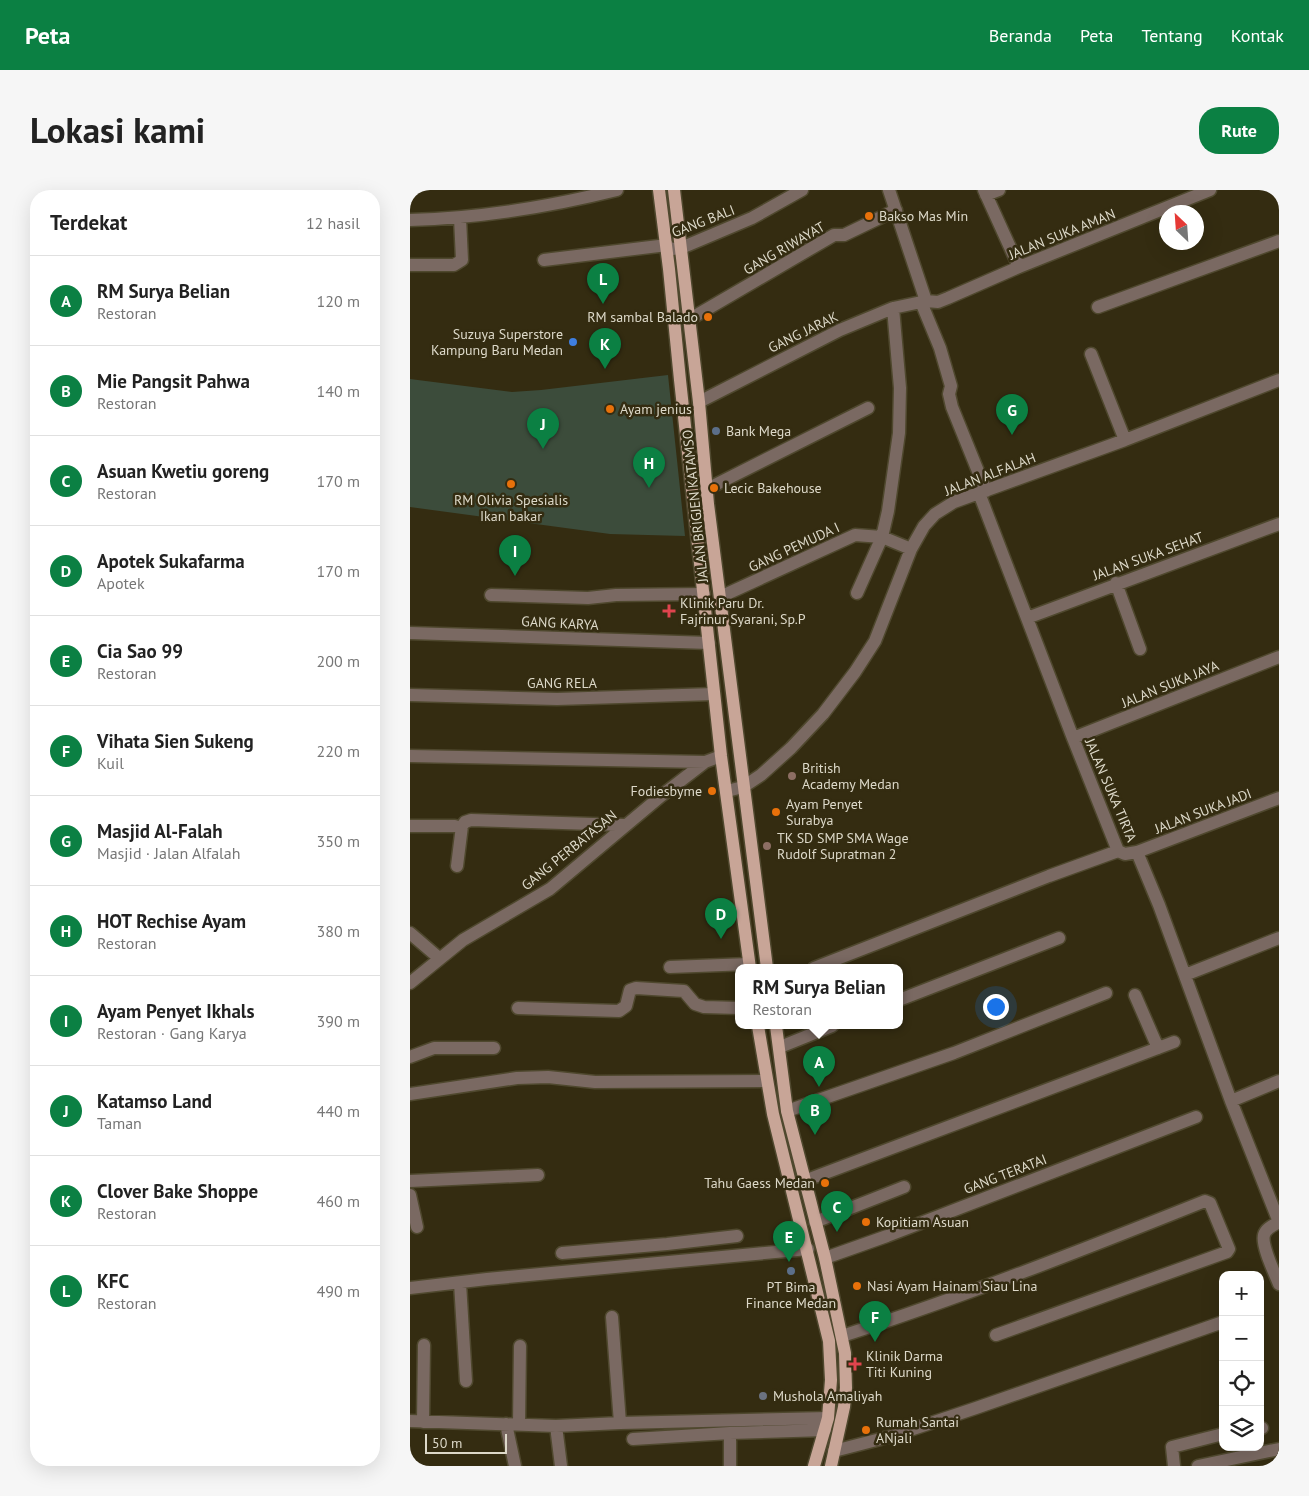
<!DOCTYPE html>
<html lang="id">
<head>
<meta charset="utf-8">
<style>
	:root { --surface:#fff; --page:#f6f6f6; --text:#222; --muted:#767676; --line:#e0e0e0; --accent:#0b8043 }
	body { margin:0; font-family:"PT Sans",sans-serif; background:var(--page); color:var(--text) }
	.controls { position:absolute; right:15px; bottom:15px; display:grid; overflow:hidden; border-radius:10px; box-shadow:0 5px 20px #0002 }
	.controls button { width:45px; height:45px; display:grid; place-items:center; padding:0; border:0; border-bottom:1px solid var(--line); background:var(--surface); color:var(--text); font:25px sans-serif }
	.compass { position:absolute; left:749px; top:15px; width:45px; height:45px; border-radius:50%; background:var(--surface); box-shadow:0 5px 20px #0002; rotate:335deg }
	.scale { position:absolute; left:15px; bottom:12px; width:82px; box-sizing:border-box; padding-left:5px; border:2px solid #ddd9c9; border-top:0; font-size:14px; line-height:18px; white-space:nowrap; color:#ddd9c9; -webkit-text-stroke:4px #342c11; paint-order:stroke }
	.you { position:absolute; left:585px; top:816px; width:18px; height:18px; margin:-12px; border:4px solid #fff; border-radius:50%; background:#1a73e8; box-shadow:0 0 0 8px #1a73e833 }
	.badge { display:grid; place-items:center; width:32px; height:32px; border-radius:50%; background:var(--accent); color:#fff; font-size:16px; font-weight:700 }
	.pin { position:absolute; translate:-50% -41px; filter:drop-shadow(0 1px 2px #0008) }
	.pin::after { content:''; position:absolute; top:26px; width:18px; height:15px; background:inherit; clip-path:polygon(0 0,100% 0,50% 100%) }
	.popup { position:absolute; left:325px; top:774px; width:168px; height:65px; box-sizing:border-box; display:grid; place-content:center; border-radius:10px; background:var(--surface); filter:drop-shadow(0 1px 4px #0005); font-size:16px; white-space:nowrap; color:var(--muted) }
	.popup b { font-size:19px; color:var(--text) }
	.popup::after { content:''; position:absolute; left:50%; top:100%; margin-left:-10px; border:10px solid transparent; border-top-color:var(--surface) }
	.list { margin:0; padding:0; list-style:none }
	h2 { display:flex; justify-content:space-between; align-items:center; height:65px; margin:0; padding:0 20px; font-size:21px }
	h2 small { font-size:16px; font-weight:400; color:var(--muted) }
	.list li { display:grid; grid-template-columns:32px 1fr auto; gap:15px; align-items:center; box-sizing:border-box; height:90px; padding:0 20px; border-top:1px solid var(--line) }
	.list b { display:block; font-size:19px; white-space:nowrap }
	.list p { margin:0; font-size:16px; white-space:nowrap; color:var(--muted) }
	.list em { font-size:16px; font-style:normal; color:var(--muted) }
	.icon { flex:none; width:28px; height:28px; fill:none; stroke:currentColor; stroke-width:2; stroke-linecap:round; stroke-linejoin:round }
	.map { position:relative; flex:none; width:869px; height:1276px; overflow:hidden; border-radius:20px }
	header { display:flex; align-items:center; gap:30px; box-sizing:border-box; height:70px; padding:0 25px; background:var(--accent); color:#fff }
	header strong { font-size:24px }
	nav { display:flex; gap:28px; margin-inline-start:auto; font-size:18px }
	.intro { display:flex; align-items:center; justify-content:space-between; box-sizing:border-box; height:120px; padding:0 30px }
	h1 { margin:0; font-size:35px }
	.button { padding:12px 22px; border-radius:20px; background:var(--accent); color:#fff; font-size:18px; font-weight:700 }
	main { display:flex; gap:30px; padding:0 30px }
	aside { flex:1; background:var(--surface); border-radius:20px; box-shadow:0 5px 20px #0002 }
	.map>svg:first-child { display:block }
</style>
</head>
<body>
<header>
<strong>Peta</strong>
<nav><a>Beranda</a><a>Peta</a><a>Tentang</a><a>Kontak</a></nav>
</header>
<div class="intro"><h1>Lokasi kami</h1><a class="button">Rute</a></div>
<main>
<aside>
<h2>Terdekat<small>12 hasil</small></h2>
<ul class="list">
<li><span class="badge">A</span><div><b>RM Surya Belian</b><p>Restoran</p></div><em>120 m</em></li>
<li><span class="badge">B</span><div><b>Mie Pangsit Pahwa</b><p>Restoran</p></div><em>140 m</em></li>
<li><span class="badge">C</span><div><b>Asuan Kwetiu goreng</b><p>Restoran</p></div><em>170 m</em></li>
<li><span class="badge">D</span><div><b>Apotek Sukafarma</b><p>Apotek</p></div><em>170 m</em></li>
<li><span class="badge">E</span><div><b>Cia Sao 99</b><p>Restoran</p></div><em>200 m</em></li>
<li><span class="badge">F</span><div><b>Vihata Sien Sukeng</b><p>Kuil</p></div><em>220 m</em></li>
<li><span class="badge">G</span><div><b>Masjid Al-Falah</b><p>Masjid · Jalan Alfalah</p></div><em>350 m</em></li>
<li><span class="badge">H</span><div><b>HOT Rechise Ayam</b><p>Restoran</p></div><em>380 m</em></li>
<li><span class="badge">I</span><div><b>Ayam Penyet Ikhals</b><p>Restoran · Gang Karya</p></div><em>390 m</em></li>
<li><span class="badge">J</span><div><b>Katamso Land</b><p>Taman</p></div><em>440 m</em></li>
<li><span class="badge">K</span><div><b>Clover Bake Shoppe</b><p>Restoran</p></div><em>460 m</em></li>
<li><span class="badge">L</span><div><b>KFC</b><p>Restoran</p></div><em>490 m</em></li>
</ul>
</aside>
<div class="map">
<svg width="869" height="1276" viewBox="0 0 869 1276">
	<rect width="100%" height="100%" fill="#342c11"/>
	<!-- green -->
	<path fill="#3c4c3b" d="M258,185L275,346L200,344L0,317V189L102,202L131,200Z"/>
	<g fill="none" stroke-linecap="round" stroke-linejoin="round">
		<!-- minor casing -->
		<g stroke="#4f482e" stroke-width="15">
			<path id="minor" d="M479,0L516,111
				M574,0L609,77
				M576,5L589,0
				M0,30C70,28 139,17 207,0
				M262,59L271,58L342,28L392,0
				M134,70L257,55
				M0,75H44L52,70L50,28
				M511,112L530,158L541,196L539,204L542,217L576,301
				M688,117L869,51
				M280,129L424,45H434L486,20
				M681,164L715,250
				M289,212L430,140L483,118L516,111L528,112L538,108L609,77L800,0
				M297,299L458,218
				M569,303L663,548L708,661
				M706,393L730,459
				M447,403L472,347L478,321L489,243L490,198L483,118
				M81,405L178,408L206,405L294,404
				M310,407L445,345L472,347L501,359
				M617,428L869,334
				M0,443L299,453
				M0,505L147,509L304,504
				M663,548L869,467
				M0,566L295,572
				M317,601L333,597L351,585L381,558L413,524L445,482L465,451L501,359L514,336L525,324L544,312L715,250L869,190
				M0,636H45
				M708,661L715,664L727,662L869,608
				M727,662L749,715L821,911L869,1032
				M47,676L52,636L55,632L61,630L214,635
				M0,743L29,768
				M260,777L339,774
				M404,778L639,686L708,661
				M775,785L869,748
				M0,793L53,750L140,699L251,606L295,572L311,566
				M725,805L748,858
				M489,810L649,748
				M108,818L209,821L216,816L220,800L226,798L274,801L285,814L294,817L329,818
				M370,857L422,836
				M0,867L24,858H84
				M0,904L107,888L138,887L185,892L356,891
				M821,911L869,891
				M377,921L544,863L696,803
				M0,991L128,985
				M394,991L764,852
				M0,1005L7,1037
				M405,1032L494,997
				M869,1032C864,1035 856,1038 854,1045C851,1055 865,1084 869,1094
				M152,1063L257,1054L327,1046
				M415,1068L477,1046L786,927
				M50,1093L56,1191
				M0,1098L77,1089L398,1059
				M202,1127L210,1233
				M432,1146C555,1106 675,1059 795,1011L800,1013L819,1059L817,1062L586,1145
				M0,1231L146,1236L210,1233L418,1228
				M13,1232L14,1155
				M96,1234L105,1276
				M109,1234L110,1156
				M146,1236L151,1276
				M850,1239L852,1238
				M320,1243V1276
				M223,1249L320,1243L415,1240
				M424,1261L482,1246L566,1218L813,1132
				M764,1276L762,1257L813,1244
				M788,1276L869,1259"/>
		</g>
		<!-- major casing -->
		<g stroke="#4f482e" stroke-width="15">
			<path id="major" d="M249,0L259,79L270,190L311,566L340,778
				M264,0L289,212L298,314L357,778
				M348,836L363,924L419,1151L421,1190L418,1228L404,1276
				M366,836L377,921L415,1068L435,1163L436,1198L434,1217L421,1276"/>
		</g>
		<!-- minor -->
		<use href="#minor" stroke="#7a6962" stroke-width="12"/>
		<!-- major -->
		<use href="#major" stroke="#c8a597" stroke-width="12"/>
	</g>
	<!-- markers -->
	<g fill="#e8710a" stroke="#342c11" stroke-width="2">
		<circle cx="459" cy="26" r="5"/>
		<circle cx="298" cy="127" r="5"/>
		<circle cx="200" cy="219" r="5"/>
		<circle cx="101" cy="294" r="5"/>
		<circle cx="304" cy="298" r="5"/>
		<circle cx="302" cy="601" r="5"/>
		<circle cx="366" cy="622" r="5"/>
		<circle cx="415" cy="993" r="5"/>
		<circle cx="456" cy="1032" r="5"/>
		<circle cx="447" cy="1096" r="5"/>
		<circle cx="456" cy="1240" r="5"/>
	</g>
	<circle fill="#3f7fe0" stroke="#342c11" stroke-width="2" cx="163" cy="152" r="5"/>
	<g fill="#5c6f8a" stroke="#342c11" stroke-width="2">
		<circle cx="306" cy="241" r="5"/>
		<circle cx="381" cy="1081" r="5"/>
	</g>
	<g fill="#e0444e" stroke="#342c11" stroke-width="2">
		<path d="M256.5 413.5h5v5h5v5h-5v5h-5v-5h-5v-5h5z"/>
		<path d="M442.5 1166.5h5v5h5v5h-5v5h-5v-5h-5v-5h5z"/>
	</g>
	<g fill="#8d6e63" stroke="#342c11" stroke-width="2">
		<circle cx="382" cy="586" r="5"/>
		<circle cx="357" cy="656" r="5"/>
	</g>
	<circle fill="#6b7280" stroke="#342c11" stroke-width="2" cx="353" cy="1206" r="5"/>
	<g text-anchor="middle" dominant-baseline="central" stroke-width="5" stroke-linejoin="round" paint-order="stroke">
		<!-- poi labels -->
		<g font-size="14" fill="#ddd9c9" stroke="#342c11" text-anchor="start">
			<text x="469" y="26">Bakso Mas Min</text>
			<text x="288" y="127" text-anchor="end">RM sambal Balado</text>
			<text x="153" y="144" text-anchor="end">Suzuya Superstore<tspan x="153" dy="16">Kampung Baru Medan</tspan></text>
			<text x="210" y="219">Ayam jenius</text>
			<text x="316" y="241">Bank Mega</text>
			<text x="314" y="298">Lecic Bakehouse</text>
			<text x="101" y="310" text-anchor="middle">RM Olivia Spesialis<tspan x="101" dy="16">Ikan bakar</tspan></text>
			<text x="270" y="413">Klinik Paru Dr.<tspan x="270" dy="16">Fajrinur Syarani, Sp.P</tspan></text>
			<text x="392" y="578">British<tspan x="392" dy="16">Academy Medan</tspan></text>
			<text x="292" y="601" text-anchor="end">Fodiesbyme</text>
			<text x="376" y="614">Ayam Penyet<tspan x="376" dy="16">Surabya</tspan></text>
			<text x="367" y="648">TK SD SMP SMA Wage<tspan x="367" dy="16">Rudolf Supratman 2</tspan></text>
			<text x="405" y="993" text-anchor="end">Tahu Gaess Medan</text>
			<text x="466" y="1032">Kopitiam Asuan</text>
			<text x="457" y="1096">Nasi Ayam Hainam Siau Lina</text>
			<text x="381" y="1097" text-anchor="middle">PT Bima<tspan x="381" dy="16">Finance Medan</tspan></text>
			<text x="456" y="1166">Klinik Darma<tspan x="456" dy="16">Titi Kuning</tspan></text>
			<text x="363" y="1206">Mushola Amaliyah</text>
			<text x="466" y="1232">Rumah Santai<tspan x="466" dy="16">ANjali</tspan></text>
		</g>
		<!-- street labels -->
		<g font-size="14" fill="#ddd9c9" stroke="#342c11">
			<text transform="translate(293 31) rotate(-21)">GANG BALI</text>
			<text transform="translate(652 44) rotate(-22)">JALAN SUKA AMAN</text>
			<text transform="translate(374 58) rotate(-30)">GANG RIWAYAT</text>
			<text transform="translate(393 142) rotate(-26)">GANG JARAK</text>
			<text transform="translate(580 284) rotate(-21)">JALAN ALFALAH</text>
			<text transform="translate(285 316) rotate(-96)">JALAN BRIGJEN KATAMSO</text>
			<text transform="translate(384 357) rotate(-25)">GANG PEMUDA I</text>
			<text transform="translate(738 366) rotate(-20)">JALAN SUKA SEHAT</text>
			<text transform="translate(150 433) rotate(3)">GANG KARYA</text>
			<text x="152" y="493">GANG RELA</text>
			<text transform="translate(760 494) rotate(-22)">JALAN SUKA JAYA</text>
			<text transform="translate(701 600) rotate(67)">JALAN SUKA TIRTA</text>
			<text transform="translate(793 621) rotate(-21)">JALAN SUKA JADI</text>
			<text transform="translate(159 660) rotate(-39)">GANG PERBATASAN</text>
			<text transform="translate(595 984) rotate(-21)">GANG TERATAI</text>
		</g>
	</g>
</svg>
<div class="controls">
<button>+</button>
<button>−</button>
<button><svg class="icon" aria-label="locate" viewBox="0 0 24 24"><circle cx="12" cy="12" r="6"/><path d="M12 2v4M12 18v4M2 12h4M18 12h4"/></svg></button>
<button><svg class="icon" aria-label="layers" viewBox="0 0 24 24"><path d="M12 4l9 5-9 5-9-5zM3 14l9 5 9-5"/></svg></button>
</div>
<svg class="compass" viewBox="-18 -18 36 36"><path d="M0-13l5 13h-10z" fill="#e53935"/><path d="M0 13l5-13h-10z" fill="#767676"/></svg>
<div class="scale">50 m</div>
<div class="you"></div>
<div class="pin badge" style="left:409px;top:897px">A</div>
<div class="popup"><b>RM Surya Belian</b>Restoran</div>
<div class="pin badge" style="left:405px;top:945px">B</div>
<div class="pin badge" style="left:427px;top:1042px">C</div>
<div class="pin badge" style="left:311px;top:749px">D</div>
<div class="pin badge" style="left:379px;top:1072px">E</div>
<div class="pin badge" style="left:465px;top:1152px">F</div>
<div class="pin badge" style="left:602px;top:245px">G</div>
<div class="pin badge" style="left:239px;top:298px">H</div>
<div class="pin badge" style="left:105px;top:386px">I</div>
<div class="pin badge" style="left:133px;top:259px">J</div>
<div class="pin badge" style="left:195px;top:179px">K</div>
<div class="pin badge" style="left:193px;top:114px">L</div>
</div>
</main>
</body>
</html>
